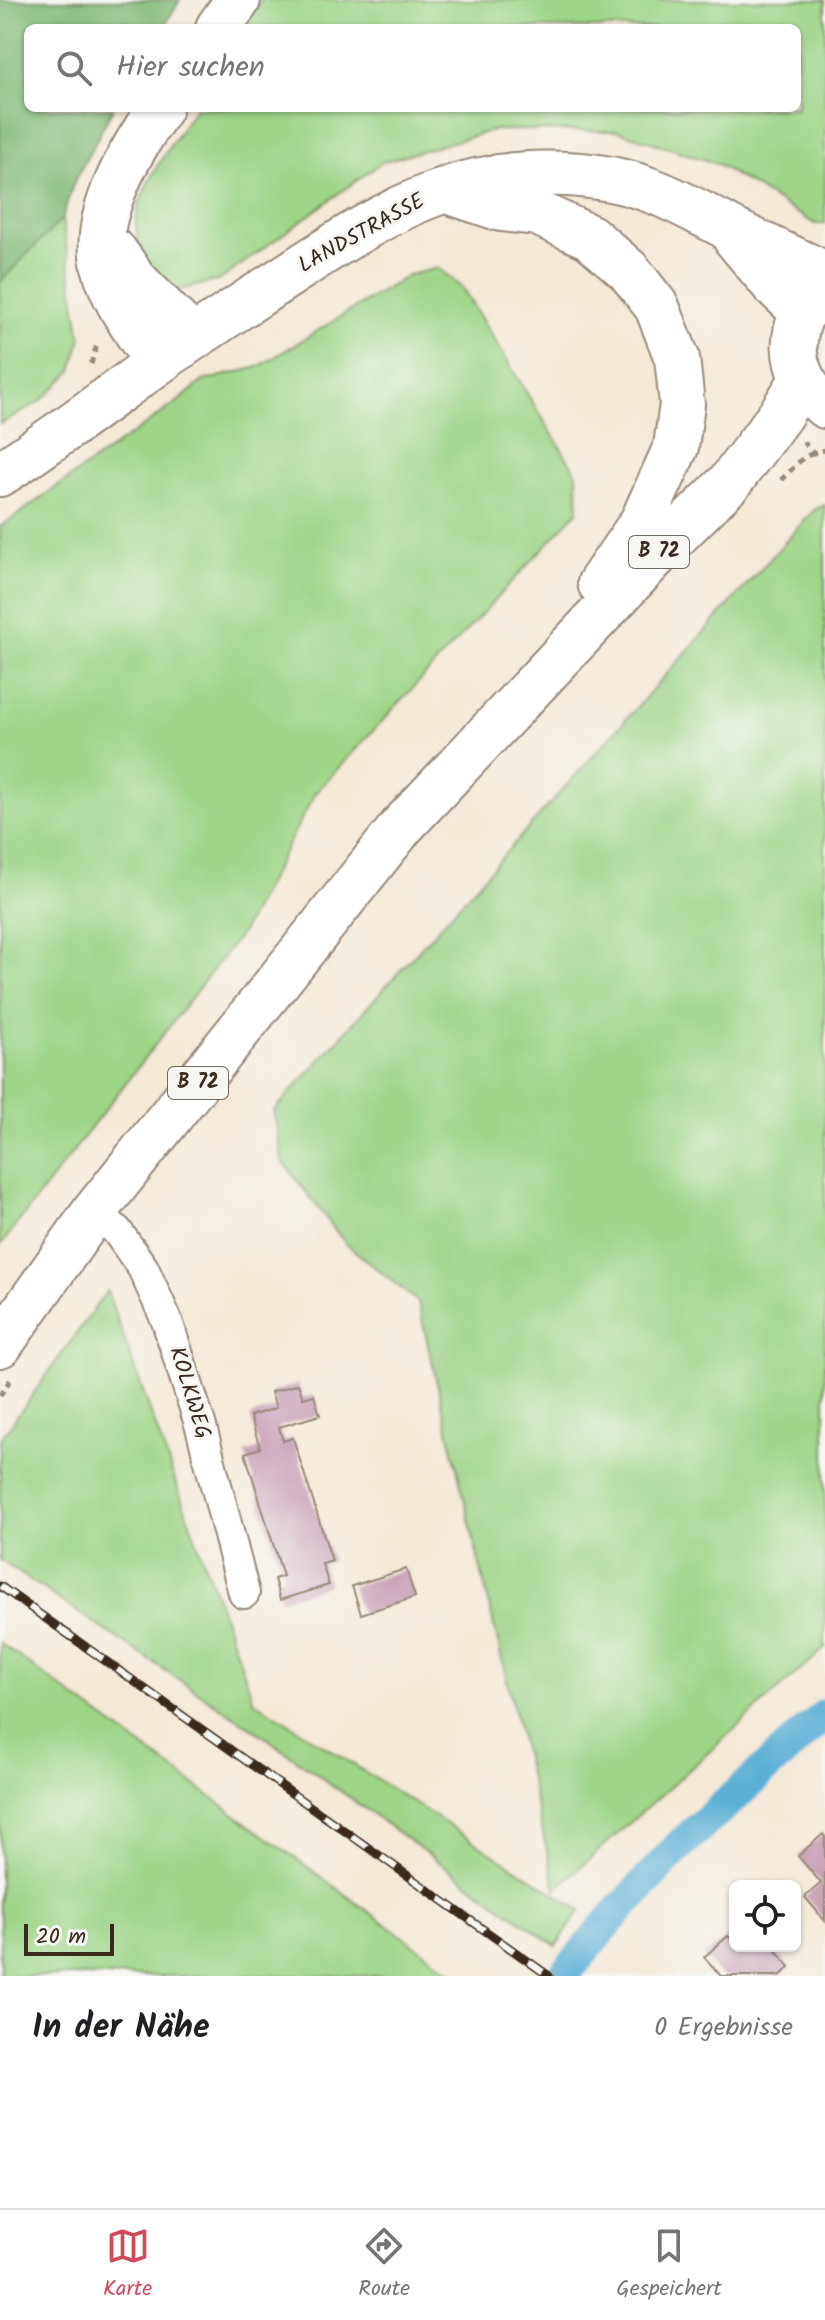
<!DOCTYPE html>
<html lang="de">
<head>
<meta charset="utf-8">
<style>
	:root { --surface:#fff; --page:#f6f6f6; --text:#202124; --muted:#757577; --line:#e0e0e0; --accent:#d1495b }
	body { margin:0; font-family:Kalam,sans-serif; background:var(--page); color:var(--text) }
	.controls { position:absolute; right:24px; bottom:24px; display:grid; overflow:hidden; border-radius:12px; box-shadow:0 2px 6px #0004 }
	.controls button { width:72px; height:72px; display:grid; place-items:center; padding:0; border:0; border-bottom:2px solid var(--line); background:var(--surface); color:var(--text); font:40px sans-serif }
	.scale { position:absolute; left:24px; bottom:20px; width:90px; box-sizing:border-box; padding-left:8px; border:4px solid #3b2a1e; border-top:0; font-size:22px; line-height:28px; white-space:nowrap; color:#3b2a1e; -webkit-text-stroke:6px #f6f6f2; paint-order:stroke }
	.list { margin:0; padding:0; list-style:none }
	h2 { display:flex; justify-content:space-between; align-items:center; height:104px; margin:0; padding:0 32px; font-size:34px }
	h2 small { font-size:26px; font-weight:400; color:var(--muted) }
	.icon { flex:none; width:44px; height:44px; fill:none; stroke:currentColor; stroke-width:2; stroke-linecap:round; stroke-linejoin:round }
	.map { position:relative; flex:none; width:825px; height:1976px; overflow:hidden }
	.search { position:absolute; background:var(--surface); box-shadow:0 2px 6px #0004; left:24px; right:24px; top:24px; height:88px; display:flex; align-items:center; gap:20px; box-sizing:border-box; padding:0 28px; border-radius:12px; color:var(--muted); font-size:30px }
	.sheet { height:232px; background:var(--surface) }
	nav { display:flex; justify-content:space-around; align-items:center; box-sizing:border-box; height:112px; border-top:2px solid var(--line); background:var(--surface); font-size:22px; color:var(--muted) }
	nav a { display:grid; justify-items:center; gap:4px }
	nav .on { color:var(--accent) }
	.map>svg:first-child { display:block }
</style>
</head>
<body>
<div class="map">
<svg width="825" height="1976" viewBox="0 0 825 1976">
	<rect width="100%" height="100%" fill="#f6f6f2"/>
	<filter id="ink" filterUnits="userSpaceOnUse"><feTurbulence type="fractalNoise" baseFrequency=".0125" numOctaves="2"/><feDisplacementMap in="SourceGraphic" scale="16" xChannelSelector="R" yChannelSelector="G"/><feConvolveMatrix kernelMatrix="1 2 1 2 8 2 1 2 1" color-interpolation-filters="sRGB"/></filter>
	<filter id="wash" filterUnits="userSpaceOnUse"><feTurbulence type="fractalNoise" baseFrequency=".006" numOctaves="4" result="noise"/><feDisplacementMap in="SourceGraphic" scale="32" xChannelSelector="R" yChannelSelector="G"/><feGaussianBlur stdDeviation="1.8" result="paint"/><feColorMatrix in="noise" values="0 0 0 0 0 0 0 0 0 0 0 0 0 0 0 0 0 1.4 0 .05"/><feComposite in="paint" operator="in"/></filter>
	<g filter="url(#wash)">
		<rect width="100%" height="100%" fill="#f4e8d6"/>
		<!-- green -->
		<path fill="#9dd486" stroke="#6c7f52" stroke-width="2" d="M0,0H180L163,28H28V108H113L73,184L62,219L81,338L72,371L41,401L0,424Z
			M261,0H825V224H815L717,164L618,131L494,130L382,162L220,280L166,293C153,273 136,249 136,225C136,188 176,139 195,108H797V28H244Z
			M438,268L462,288L577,474L578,511L315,793L242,932L0,1246V527L176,403L203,381L258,367L409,275Z
			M825,505V1648L556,1889L418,1302L345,1243L282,1160L274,1111L814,510Z
			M107,1291L254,1701L581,1910L556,1946L268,1739L0,1560V1440Z
			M0,1643L457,1976H0Z"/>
		<!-- forest -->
		<path fill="#7eb673" stroke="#5c7048" stroke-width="2" d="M0,0H180L163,28H28V108H113L73,184L62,219L0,282Z"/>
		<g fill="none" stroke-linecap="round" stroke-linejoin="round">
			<!-- canal -->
			<path stroke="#5bb0d7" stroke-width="32" d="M563,1976L611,1919L682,1843L825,1715"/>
		</g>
		<g id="blocks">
			<!-- building -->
			<path fill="#c296b0" d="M298,1384L303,1398L314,1395L320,1415L279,1427L283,1441L293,1438L332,1561L322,1564L329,1585L280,1600L274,1579L283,1576L245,1453L260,1448L250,1416L276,1408L271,1392Z
				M406,1569L415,1597L361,1614L352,1586Z
				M823,1834L825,1837V1921L805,1897L821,1883L798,1856Z
				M728,1936L741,1950L745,1946H772L790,1967L780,1976H721L704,1957Z"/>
		</g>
	</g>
	<g filter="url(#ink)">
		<use href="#blocks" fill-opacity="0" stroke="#98897a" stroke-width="2"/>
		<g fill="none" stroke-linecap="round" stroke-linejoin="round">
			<!-- street casing -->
			<g stroke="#98897a" stroke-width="34">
				<path id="street" d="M95,1211L117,1231L143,1268L167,1321L201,1427L244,1593"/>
			</g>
			<!-- secondary casing -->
			<g stroke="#98897a" stroke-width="48">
				<path id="secondary" d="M218,28L238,0
					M735,238L774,285L803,312
					M115,252L135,280L193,338
					M157,363C138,333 113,302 104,266C91,216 132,148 160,108
					M0,474C66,432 128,382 193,338C223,318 253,298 284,278C334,245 386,211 442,191C489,173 549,170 598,177C650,184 682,204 727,227C759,244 793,258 825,274"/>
			</g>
			<!-- primary casing -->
			<g stroke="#98897a" stroke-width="48">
				<path id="primary" d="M444,190L501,209L537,213L590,237L629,271L657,307L677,358L682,404L676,447L642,522L600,583
					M825,288C783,320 786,374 825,406
					M0,1345L95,1211L402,826L658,553L730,482L780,415L802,380"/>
			</g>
			<!-- path -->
			<path stroke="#98897a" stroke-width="5" stroke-dasharray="6 6" stroke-linecap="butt" d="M91,364L97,345
				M803,442L813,453L825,450
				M781,480L803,458L813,453
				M0,1395L11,1379"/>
			<!-- street -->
			<use href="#street" stroke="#fff" stroke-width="30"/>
			<!-- secondary -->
			<use href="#secondary" stroke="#fff" stroke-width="44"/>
			<!-- primary -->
			<use href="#primary" stroke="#fff" stroke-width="44"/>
			<!-- rail casing -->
			<g stroke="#3b2a1e" stroke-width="9">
				<path id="rail" d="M0,1586L549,1976"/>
			</g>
			<!-- rail -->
			<use href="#rail" stroke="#f6f6f2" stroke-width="6" stroke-dasharray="18" stroke-linecap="butt"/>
		</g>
	</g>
	<g text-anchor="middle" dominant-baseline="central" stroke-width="6" stroke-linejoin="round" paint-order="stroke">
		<!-- shield labels -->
		<g fill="#f6f6f2" stroke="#73675e" stroke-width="2">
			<rect x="629" y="536" width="60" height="32" rx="6"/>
			<rect x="168" y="1067" width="60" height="32" rx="6"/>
		</g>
		<g font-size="20" font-weight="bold" fill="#3b2a1e">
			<text x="659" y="552">B 72</text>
			<text x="198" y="1083">B 72</text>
		</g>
		<!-- street labels -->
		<g font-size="22" fill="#3b2a1e" stroke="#f6f6f2">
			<text transform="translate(362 234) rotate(-29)">LANDSTRASSE</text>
			<text transform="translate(189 1393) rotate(73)">KOLKWEG</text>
		</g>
	</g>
</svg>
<div class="controls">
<button><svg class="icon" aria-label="locate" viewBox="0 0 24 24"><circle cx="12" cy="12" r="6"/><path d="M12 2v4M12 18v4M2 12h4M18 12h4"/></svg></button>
</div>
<div class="scale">20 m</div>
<div class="search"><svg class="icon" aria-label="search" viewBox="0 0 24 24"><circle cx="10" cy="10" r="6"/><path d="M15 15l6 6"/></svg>Hier suchen</div>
</div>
<section class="sheet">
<h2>In der Nähe<small>0 Ergebnisse</small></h2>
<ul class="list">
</ul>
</section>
<nav>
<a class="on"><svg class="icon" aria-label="map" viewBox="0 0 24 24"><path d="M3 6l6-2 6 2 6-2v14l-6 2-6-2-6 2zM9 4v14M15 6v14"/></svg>Karte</a>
<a><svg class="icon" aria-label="directions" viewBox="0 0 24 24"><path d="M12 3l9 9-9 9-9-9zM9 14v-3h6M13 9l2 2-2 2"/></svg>Route</a>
<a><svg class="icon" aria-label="saved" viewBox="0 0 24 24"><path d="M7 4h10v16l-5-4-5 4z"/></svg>Gespeichert</a>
</nav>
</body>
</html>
